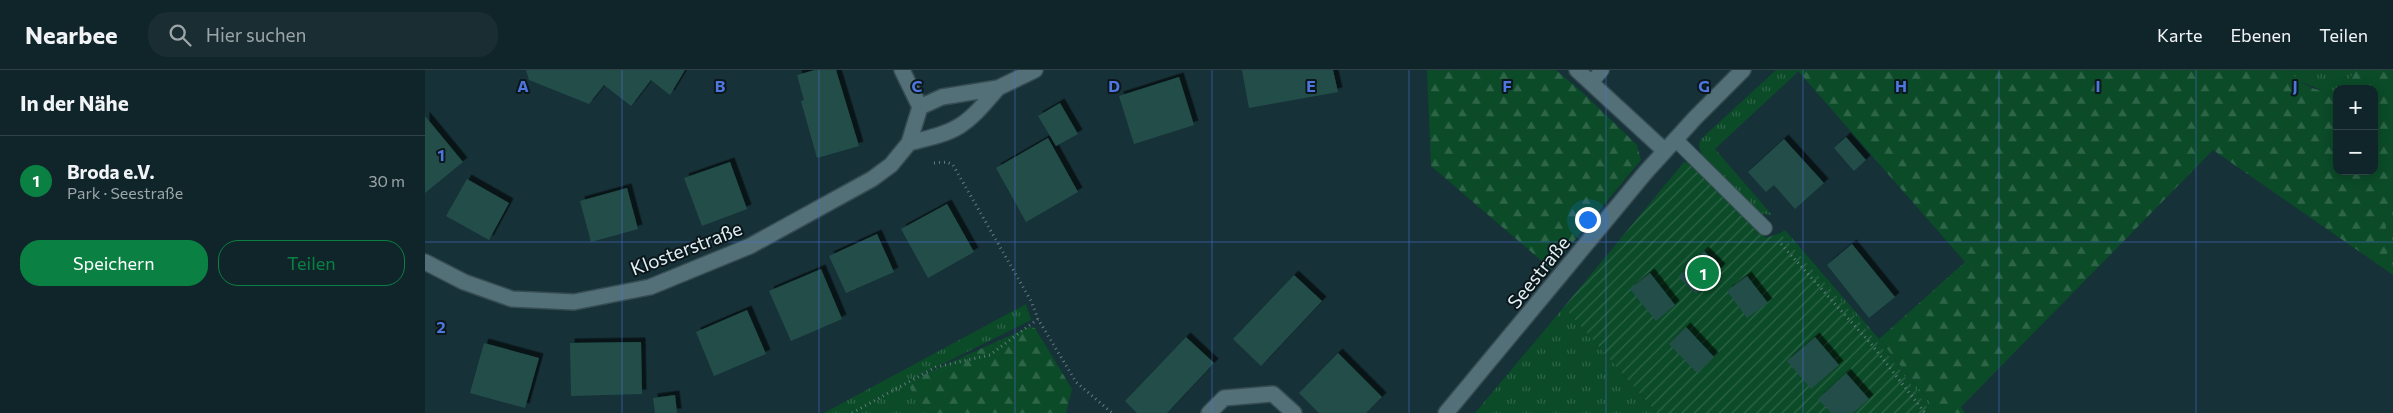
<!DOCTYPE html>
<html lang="de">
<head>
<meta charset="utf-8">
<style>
	:root { --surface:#10252a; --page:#192d32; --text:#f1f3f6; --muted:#9ca5a8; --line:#304247; --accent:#0b8043 }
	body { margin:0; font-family:Commissioner,sans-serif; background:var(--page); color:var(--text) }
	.controls { position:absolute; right:15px; top:15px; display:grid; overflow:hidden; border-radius:10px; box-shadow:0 2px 12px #0003 }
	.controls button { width:45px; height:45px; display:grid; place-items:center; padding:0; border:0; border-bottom:1px solid var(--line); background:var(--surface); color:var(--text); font:25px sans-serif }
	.you { position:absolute; left:1162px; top:149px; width:18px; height:18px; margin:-12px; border:4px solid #fff; border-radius:50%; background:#1a73e8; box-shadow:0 0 0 8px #1a73e833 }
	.badge { display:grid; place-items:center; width:32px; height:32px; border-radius:50%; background:var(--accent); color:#fff; font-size:16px; font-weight:700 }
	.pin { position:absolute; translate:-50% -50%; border:2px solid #fff; box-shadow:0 1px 5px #0006 }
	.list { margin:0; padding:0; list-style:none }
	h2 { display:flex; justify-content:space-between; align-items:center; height:65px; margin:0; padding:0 20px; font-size:21px }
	h2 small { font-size:16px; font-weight:400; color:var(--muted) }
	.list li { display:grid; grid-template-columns:32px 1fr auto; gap:15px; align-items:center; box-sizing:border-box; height:90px; padding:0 20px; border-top:1px solid var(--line) }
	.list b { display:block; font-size:19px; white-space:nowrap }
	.list p { margin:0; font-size:16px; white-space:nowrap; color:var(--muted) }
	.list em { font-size:16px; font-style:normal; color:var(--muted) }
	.actions { display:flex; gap:10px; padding:15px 20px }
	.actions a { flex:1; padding:11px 0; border:1px solid var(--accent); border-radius:20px; text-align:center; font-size:18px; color:var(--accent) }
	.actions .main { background:var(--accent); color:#fff }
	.icon { flex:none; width:28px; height:28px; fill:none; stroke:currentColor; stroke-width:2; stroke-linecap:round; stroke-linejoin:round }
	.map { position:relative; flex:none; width:1968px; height:343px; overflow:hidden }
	header { display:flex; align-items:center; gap:30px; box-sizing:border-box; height:70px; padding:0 25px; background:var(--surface); border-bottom:1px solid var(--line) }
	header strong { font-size:24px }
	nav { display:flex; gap:28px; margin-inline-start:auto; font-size:18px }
	.search { width:350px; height:45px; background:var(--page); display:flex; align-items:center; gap:12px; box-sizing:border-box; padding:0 18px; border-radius:20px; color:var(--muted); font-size:19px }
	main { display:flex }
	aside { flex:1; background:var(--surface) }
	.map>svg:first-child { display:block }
</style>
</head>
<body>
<header>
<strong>Nearbee</strong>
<div class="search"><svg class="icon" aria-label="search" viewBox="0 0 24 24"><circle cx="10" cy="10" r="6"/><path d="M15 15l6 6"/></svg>Hier suchen</div>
<nav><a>Karte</a><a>Ebenen</a><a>Teilen</a></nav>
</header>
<main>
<aside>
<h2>In der Nähe<small></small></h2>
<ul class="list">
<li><span class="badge">1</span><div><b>Broda e.V.</b><p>Park · Seestraße</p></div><em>30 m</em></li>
</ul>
<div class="actions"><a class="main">Speichern</a><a>Teilen</a></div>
</aside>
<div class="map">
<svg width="1968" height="343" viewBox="0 0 1968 343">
	<defs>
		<pattern id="grass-tufts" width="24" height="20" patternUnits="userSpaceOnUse" patternTransform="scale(1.25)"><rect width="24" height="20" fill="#0b4b28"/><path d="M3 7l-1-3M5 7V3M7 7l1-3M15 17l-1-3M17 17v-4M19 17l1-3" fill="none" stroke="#2e6548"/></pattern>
		<pattern id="forest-firs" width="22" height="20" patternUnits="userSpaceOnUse" patternTransform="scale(1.25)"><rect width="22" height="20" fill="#0b4b28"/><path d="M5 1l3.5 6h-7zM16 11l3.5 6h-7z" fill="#2e6548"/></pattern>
		<pattern id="garden-furrows" width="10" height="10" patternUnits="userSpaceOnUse" patternTransform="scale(1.25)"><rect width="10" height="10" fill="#0b4b28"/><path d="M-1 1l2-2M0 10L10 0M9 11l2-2" fill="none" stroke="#2e6548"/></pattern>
		<filter id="shadow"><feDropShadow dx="4.5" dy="-4.5" stdDeviation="0" flood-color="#0009"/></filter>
	</defs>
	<rect width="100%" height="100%" fill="#163138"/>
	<!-- grass -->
	<path fill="url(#grass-tufts)" d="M1351,0H1375L1290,79L1347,145L1332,143L1277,86L1274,76L1275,70Z
		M1865,0H1930L1919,18L1903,23L1870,9Z
		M1968,118V205L1961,200L1963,180L1960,146Z
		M1360,160L1454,269L1514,343H1506C1463,278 1406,221 1355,163Z
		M601,234L606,250L482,312L494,335L502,343H399Z
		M1139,237L1232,343H1050Z"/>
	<!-- forest -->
	<path fill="url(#forest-firs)" d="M1002,0H1131L1158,23L1212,75L1216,90L1126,199L1006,96Z
		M1375,0H1865C1872,14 1897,25 1912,20V101H1949V19H1918L1930,0H1968V118L1960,146L1963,180L1961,200L1788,80L1536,337L1540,343H1514L1454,269L1540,192L1373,1Z
		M604,257L610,258L647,319L641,343H502L494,335L482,312Z"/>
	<!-- garden -->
	<path fill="url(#garden-furrows)" d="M1259,92L1266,94L1341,168L1355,163C1406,221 1463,278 1506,343H1232L1139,237Z"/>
	<!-- building -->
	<path fill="#224e49" filter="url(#shadow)" d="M101,0H260L245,25L226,10L206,36L179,15L164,34L104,10Z
		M390,0H411L434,76L392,88L376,31L379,30L372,5Z
		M817,0H908L913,22L824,38Z
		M754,7L769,55L709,74L694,26Z
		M635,33L653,64L631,76L613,46Z
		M0,46L38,92L0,123Z
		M1421,67L1441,90L1429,101L1409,78Z
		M623,68L653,122L601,152L571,98Z
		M1359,69L1399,113L1370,139L1349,115L1341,122L1323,102Z
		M305,92L322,139L277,156L259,108Z
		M42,109L84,133L64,170L21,146Z
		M202,118L213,159L166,172L155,131Z
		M522,134L549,182L503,208L476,159Z
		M452,164L469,202L421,223L404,186Z
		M1427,174L1470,227L1444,248L1402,195Z
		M1279,181L1296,198L1271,224L1253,207Z
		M396,199L417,249L366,271L344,221Z
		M1225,203L1250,235L1231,251L1205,219Z
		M869,205L897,231L836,296L808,269Z
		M1322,206L1343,233L1322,248L1302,221Z
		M322,240L341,284L289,306L271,262Z
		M1261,257L1289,287L1272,303L1244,274Z
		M761,267L789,293L742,343H712L700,331Z
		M1390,267L1414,295L1386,319L1362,291Z
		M216,272L217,324L146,326L145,273Z
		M59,273L114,288L100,338L45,323Z
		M913,283L957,327L941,343H894L874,323Z
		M1421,303L1444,329L1428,343H1406L1393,329Z
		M250,325L252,343H230L228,328Z"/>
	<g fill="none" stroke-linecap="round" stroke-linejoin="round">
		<!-- service casing -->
		<g stroke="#364c52" stroke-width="16">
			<path id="service" d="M1167,12L1177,0
				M1250,69L1340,158"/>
		</g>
		<!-- minor casing -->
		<g stroke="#364c52" stroke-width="18">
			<path id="minor" d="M477,0L495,37
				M1152,0L1240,81
				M484,73C534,61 539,58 573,18
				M0,192L39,212L87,229L149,232L225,217L325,176L447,109L466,95L484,73L495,37L517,27L573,18L610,0
				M784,343L799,328L848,324L869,343
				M1021,343L1220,103L1270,48L1318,0"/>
		</g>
		<!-- path -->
		<path stroke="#647b81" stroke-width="3" stroke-dasharray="1 4" stroke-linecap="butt" d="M509,93L522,92L528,95L606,231L613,249L651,312L687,343
			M1356,174L1447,275L1500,343
			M427,343L511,297L565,285L613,249"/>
		<!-- service -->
		<use href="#service" stroke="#537078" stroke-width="14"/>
		<!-- minor -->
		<use href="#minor" stroke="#537078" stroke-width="15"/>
	</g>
	<!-- grid -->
	<path fill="none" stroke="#4e76df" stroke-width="1" stroke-opacity="0.55" d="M197,0V343M394,0V343M590,0V343M787,0V343M984,0V343M1181,0V343M1378,0V343M1574,0V343M1771,0V343M0,172H1968"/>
	<g text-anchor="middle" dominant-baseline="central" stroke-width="4" stroke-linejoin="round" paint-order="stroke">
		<!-- street labels -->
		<g font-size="19" fill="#dfeff3" stroke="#0b171a">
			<text transform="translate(261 178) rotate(-21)">Klosterstraße</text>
			<text transform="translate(1113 202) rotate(-51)">Seestraße</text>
		</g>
	</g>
	<g font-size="16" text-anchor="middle" font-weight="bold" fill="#4e76df" stroke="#0b171a" stroke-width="4" stroke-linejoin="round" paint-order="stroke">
		<text x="98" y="22">A</text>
		<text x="295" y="22">B</text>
		<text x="492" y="22">C</text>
		<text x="689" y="22">D</text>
		<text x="886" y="22">E</text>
		<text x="1082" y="22">F</text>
		<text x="1279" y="22">G</text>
		<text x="1476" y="22">H</text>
		<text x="1673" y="22">I</text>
		<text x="1870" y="22">J</text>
		<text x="16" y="91">1</text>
		<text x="16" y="263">2</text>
	</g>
</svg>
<div class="controls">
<button>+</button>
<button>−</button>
</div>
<div class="you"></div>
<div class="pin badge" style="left:1278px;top:203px">1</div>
</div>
</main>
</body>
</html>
